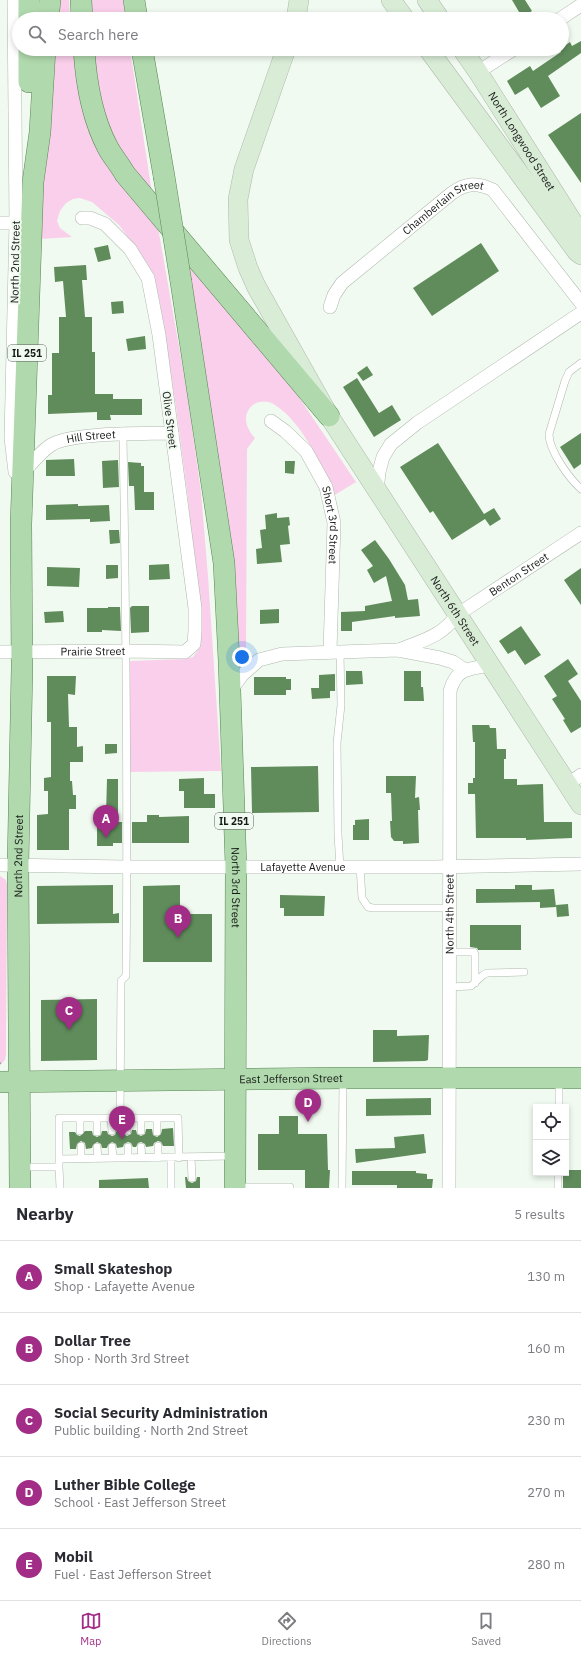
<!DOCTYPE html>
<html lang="en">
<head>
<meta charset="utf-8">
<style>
	:root { --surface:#fff; --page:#f2f2f3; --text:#2b2b33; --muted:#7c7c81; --line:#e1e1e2; --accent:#a22d86 }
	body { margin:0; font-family:"IBM Plex Sans",sans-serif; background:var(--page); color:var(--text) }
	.controls { position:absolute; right:12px; bottom:12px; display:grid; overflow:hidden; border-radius:0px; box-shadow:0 2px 6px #0003 }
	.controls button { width:36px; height:36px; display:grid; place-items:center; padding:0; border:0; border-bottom:1px solid var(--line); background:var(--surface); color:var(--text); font:20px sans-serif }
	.you { position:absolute; left:242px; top:657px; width:14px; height:14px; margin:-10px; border:3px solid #fff; border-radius:50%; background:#1a73e8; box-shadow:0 0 0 6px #1a73e833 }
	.badge { display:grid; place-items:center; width:26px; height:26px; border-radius:50%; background:var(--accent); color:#fff; font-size:13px; font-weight:700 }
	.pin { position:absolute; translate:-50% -33px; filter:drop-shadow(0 1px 2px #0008) }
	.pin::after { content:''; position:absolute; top:21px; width:14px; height:12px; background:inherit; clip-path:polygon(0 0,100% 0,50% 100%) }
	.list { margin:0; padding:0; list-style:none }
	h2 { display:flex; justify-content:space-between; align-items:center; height:52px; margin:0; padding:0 16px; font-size:17px }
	h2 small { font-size:13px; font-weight:400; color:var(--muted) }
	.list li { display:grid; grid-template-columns:26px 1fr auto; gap:12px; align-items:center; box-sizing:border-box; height:72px; padding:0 16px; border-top:1px solid var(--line) }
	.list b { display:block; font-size:15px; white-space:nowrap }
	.list p { margin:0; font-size:13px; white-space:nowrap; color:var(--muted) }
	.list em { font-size:13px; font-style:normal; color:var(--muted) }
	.icon { flex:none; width:22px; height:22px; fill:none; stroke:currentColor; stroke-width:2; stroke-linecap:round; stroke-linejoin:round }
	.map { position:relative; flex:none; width:581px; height:1188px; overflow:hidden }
	.search { position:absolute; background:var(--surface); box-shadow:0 2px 6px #0003; left:12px; right:12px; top:12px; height:44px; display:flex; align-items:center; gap:10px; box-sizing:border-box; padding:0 14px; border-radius:22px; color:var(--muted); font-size:15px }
	.sheet { height:412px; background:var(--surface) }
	nav { display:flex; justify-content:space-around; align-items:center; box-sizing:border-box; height:56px; border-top:1px solid var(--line); background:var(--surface); font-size:11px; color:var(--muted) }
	nav a { display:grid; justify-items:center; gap:2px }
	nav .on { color:var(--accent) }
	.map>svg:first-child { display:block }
</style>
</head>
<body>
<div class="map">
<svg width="581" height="1188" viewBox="0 0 581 1188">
	<rect width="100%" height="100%" fill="#f1faf0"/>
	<!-- green -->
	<path fill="#facfeb" d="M53,0H69L70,19H51Z
		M83,0H123L126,19H84Z
		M48,49H73L76,71L157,222L187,392L201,492L208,576L221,771L130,772V661L185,659L193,657L198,650L201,640L188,499L176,407L160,303L155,282L136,248L119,225L92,202L80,198L73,199L66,203L60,211L57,221L60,228L72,237L40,239Z
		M86,49H130L153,200L110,139Z
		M185,257L286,378L356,482L333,496C321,465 304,424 275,405C256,393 233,415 255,438L247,449L246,658L241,662L228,552Z
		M0,876L6,880L7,885L6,1054L5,1060L0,1065Z"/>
	<!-- building -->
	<path fill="#608c5c" d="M512,0H525L532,11L522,17Z
		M581,41V53L548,76L560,96L541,108L528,87L515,95L507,81L530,66L533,71L561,52L560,49L570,42L572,46Z
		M581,113V183L548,135Z
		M481,243L499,271L432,316L413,288Z
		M108,245L111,259L98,262L94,248Z
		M86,265L87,280H82L85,317H92V352H95V394H113V399H142V415H110L111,420H97V412L48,414V395H52V353H59V317H66L63,281L55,282L54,267Z
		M123,301L124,313L112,314L111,302Z
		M145,336L146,349L128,351L126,339Z
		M367,366L373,375L363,381L357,373Z
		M357,378L379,413L392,405L401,420L374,437L343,387Z
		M581,433V464L574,469L560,447Z
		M438,443L484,514L494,508L501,519L490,526L485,519L452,540L433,511L430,513L400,467Z
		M74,459L75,476H46V460Z
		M118,460L119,487L103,488L102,461Z
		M285,461H295L294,474L285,473Z
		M128,462L141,463V466H144V492H154V510H135L134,486H129Z
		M78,504V506L109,505L110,521L90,522V519L46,520V505Z
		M277,513V518L289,517L290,525L288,526L290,544L280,545L282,562L257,564L256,549L262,548L260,530L266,529L265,515Z
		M109,530H119L120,543L110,544Z
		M375,540L389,559L405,585L408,600L418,599L420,616L395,618V616L352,622V631H341V612L365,611V606L392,601L386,576L374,583L367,570L373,566L361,550Z
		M169,564L170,579L149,580V565Z
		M106,565H118V578L106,579Z
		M47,567L80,568L79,587L47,586Z
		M581,568V605L564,580Z
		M132,606H149V632L131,633L130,608Z
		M108,607H120L121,631L102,630V632H87V608H108Z
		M279,609V623L260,624V610Z
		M63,611L64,622L45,623L44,612Z
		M521,626L541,655L525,665L515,650L508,654L499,641Z
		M568,659L578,674L568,681L581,701V727L571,733L563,720L565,719L552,699L557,696L544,676Z
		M346,671H362L363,684L346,685Z
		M404,671H421V687H423L424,701H404Z
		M335,674V691H330V698L312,699L311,688H319V675Z
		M47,676H76L75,695L68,694L69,727H77V747L83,746V762H70V781H72L73,795H76V809H69V850H37V815L48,814V791H44V778L51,777V722H47Z
		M254,677H286V679H291V690H286V695H254Z
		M472,725H489L490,728H496L497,749H506V759H504V779H517V785L543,784L544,822H572V838L526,840V838H476L475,794H468V783H473V778H475V742H473Z
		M105,744H117V753L105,754Z
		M318,766L319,812L252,813L251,767Z
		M386,776H416L415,798L419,797L420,810H418L419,843L403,844V841H394L391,837L390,821H392L391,793H386Z
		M204,778V794H215V808H184V791H179V779Z
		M107,779H118V822H122V843H113V846H97V815H106Z
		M147,815H159V817L189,816V843H132V822H147Z
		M369,819V840H353V825H355V820Z
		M113,885V914L119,913V923L37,924V886Z
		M180,885V914H212V962H143V886Z
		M515,885H532V890L554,889L556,907L540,908V902L476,903V889H515Z
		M280,895L325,896L324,916H284V908H280Z
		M568,904L569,916L557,917L556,905Z
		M470,925H521V950H478L477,948L470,947Z
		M97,999V1060L41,1061V1000Z
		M373,1030H397V1036L429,1035L428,1060L425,1061L373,1062Z
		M431,1098V1115L366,1116V1099Z
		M279,1116H298V1134H327L328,1170H330L329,1188H305V1170H258V1134H279Z
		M173,1128L174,1146H163L161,1142L158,1141L154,1143L153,1146L146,1147L145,1144L141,1142L138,1143L136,1147H133L131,1143L128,1142L124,1144L123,1147L117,1148L116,1144L112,1142L108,1145L107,1148H102L101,1144L97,1142L93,1145L92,1148L86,1149L85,1143L81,1141L77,1144L76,1149H70L69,1132H75L77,1135L80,1136L85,1131H92L93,1135L97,1137L101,1135L102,1131H107L108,1134L112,1136L115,1135L117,1130H122L123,1134L127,1136L131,1134L132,1130H136L137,1134L141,1136L145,1134L146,1129H152L153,1135L157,1137L161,1134L162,1129Z
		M424,1134L426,1153L356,1163L355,1149L395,1148L394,1137Z
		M566,1170H581V1188H563V1173H566Z
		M352,1171H416V1173L427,1174V1179H433L432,1188H397V1185H352Z
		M185,1177H187L188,1181L192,1183L196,1181L197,1177H200V1188H186Z
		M148,1178L149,1188H99V1180Z"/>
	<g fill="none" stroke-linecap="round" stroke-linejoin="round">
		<!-- lane casing -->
		<g stroke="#afb8ae" stroke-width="8">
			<path id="lane" d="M581,363L569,372L565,381L549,434C549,451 569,478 581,489
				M340,867L338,835L337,743L341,705L340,651
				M360,867L362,898L368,907L373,908H450
				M450,952H474L475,955V983
				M449,987L471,986L483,975L487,973L524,972
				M559,1107V1080
				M80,1118V1131
				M97,1118V1132
				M111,1118L112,1131
				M120,1118L121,981L126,976C128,795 126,615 123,435
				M127,1118V1131
				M141,1118V1131
				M157,1118V1132
				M81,1146V1158
				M158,1146V1158
				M97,1147L98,1158
				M112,1147L113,1158
				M141,1147L142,1158
				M191,1157L192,1178
				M128,1158V1147
				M171,1158V1188
				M59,1159L233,1156
				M22,1167H59V1118H178L179,1158
				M59,1167L60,1188
				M237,1187H290
				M342,1188L343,1080
				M558,1188V1173"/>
		</g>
		<!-- street casing -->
		<g stroke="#afb8ae" stroke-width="14">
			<g id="street">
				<path d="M14,0L16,223L11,438L15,472"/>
				<path d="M560,19L581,5"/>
				<path d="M478,72L514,49"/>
				<path d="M0,223H16"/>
				<path id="s1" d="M330,307L334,295L342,283L452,193C466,183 477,182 493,190L581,303"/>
				<path id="s2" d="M271,421L285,431L306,451L326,487L334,523L330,651"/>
				<path id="s3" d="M23,473C31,464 40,452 51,445C72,432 145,434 172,433"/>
				<path d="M377,491L379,472L383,457L391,444L417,423L581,313"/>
				<path id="s4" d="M399,650C423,640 441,637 457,615L581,533"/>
				<path id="s5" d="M0,652L127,651L185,652L194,644L195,631V608L159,335L148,278L130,249L105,224L90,218H82"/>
				<path d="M230,692L242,675L259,660L282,654L398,650L440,658L453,662L465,670"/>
				<path d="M568,784L581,775"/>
				<path id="s6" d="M0,865L127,867H433L581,864"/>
				<path id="s7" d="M449,1188L450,691C457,667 468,670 489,665"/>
			</g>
		</g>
		<!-- secondary casing -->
		<g stroke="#afb8ae" stroke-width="20">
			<g id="secondary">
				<path d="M391,0L405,19"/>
				<path d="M427,0L440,19"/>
				<path d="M296,19L299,0"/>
				<path id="s8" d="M286,49L244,169L238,199L239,240L248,268L256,286L329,416L581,805"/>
				<path d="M428,49L577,252L581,255"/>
				<path id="s9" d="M462,49L478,72L581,235"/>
			</g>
		</g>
		<!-- primary casing -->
		<g stroke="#598655" stroke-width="22">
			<g id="primary">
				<path d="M29,0V19"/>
				<path d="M81,0L82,19"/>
				<path d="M134,0L137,19"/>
				<path d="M48,19L50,0"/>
				<path d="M29,49V82"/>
				<path d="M84,49C86,83 92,118 108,148C113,157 120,165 125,174L329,416"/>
				<path d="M142,49L164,176"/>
				<path id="s10" d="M181,282L224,563L229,661L236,867L235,1188"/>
				<path id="s11" d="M0,1082L343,1078H581"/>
				<path id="s12" d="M20,1188L18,864L22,668L21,524L33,182L40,132L45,49"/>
			</g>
		</g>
		<!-- path -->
		<path stroke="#919790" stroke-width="2" stroke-dasharray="1 3" stroke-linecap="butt" d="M0,1063L1,1064"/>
		<!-- lane -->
		<use href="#lane" stroke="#fff" stroke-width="7"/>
		<!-- street -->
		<use href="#street" stroke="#fff" stroke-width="13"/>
		<!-- secondary -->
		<use href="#secondary" stroke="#d8ecd6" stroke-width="19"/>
		<!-- primary -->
		<use href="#primary" stroke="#b0d9ad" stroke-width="21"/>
		<!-- primary-bridge casing -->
		<g stroke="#598655" stroke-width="22" stroke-linecap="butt">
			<path id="primary-bridge" d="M164,176L181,282"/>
		</g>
		<!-- primary-bridge -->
		<use href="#primary-bridge" stroke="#b0d9ad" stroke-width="21"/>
	</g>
	<g text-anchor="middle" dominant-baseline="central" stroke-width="4" stroke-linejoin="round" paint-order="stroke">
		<!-- shield labels -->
		<g fill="#f1faf0" stroke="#585d58" stroke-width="1">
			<rect x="8" y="345" width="38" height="16" rx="3"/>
			<rect x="215" y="813" width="38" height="16" rx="3"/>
		</g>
		<g font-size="10" font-weight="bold" fill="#171a17">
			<text x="27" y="353">IL 251</text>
			<text x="234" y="821">IL 251</text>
		</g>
		<!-- street labels -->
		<g font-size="11" fill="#171a17" stroke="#f1faf0">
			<text stroke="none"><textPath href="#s9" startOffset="110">North Longwood Street</textPath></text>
			<text stroke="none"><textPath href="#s1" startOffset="155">Chamberlain Street</textPath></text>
			<text transform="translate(15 262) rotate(-89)">North 2nd Street</text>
			<text transform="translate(170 420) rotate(83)">Olive Street</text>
			<text stroke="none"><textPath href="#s3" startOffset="81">Hill Street</textPath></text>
			<text stroke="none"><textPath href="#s2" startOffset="126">Short 3rd Street</textPath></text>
			<text stroke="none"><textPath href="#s4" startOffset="143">Benton Street</textPath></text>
			<text stroke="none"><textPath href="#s8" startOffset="629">North 6th Street</textPath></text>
			<text stroke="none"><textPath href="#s5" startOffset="93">Prairie Street</textPath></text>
			<text stroke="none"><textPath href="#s12" startOffset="332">North 2nd Street</textPath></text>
			<text stroke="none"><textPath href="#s6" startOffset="303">Lafayette Avenue</textPath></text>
			<text stroke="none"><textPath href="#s10" startOffset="609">North 3rd Street</textPath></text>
			<text stroke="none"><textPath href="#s7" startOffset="274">North 4th Street</textPath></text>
			<text stroke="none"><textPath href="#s11" startOffset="291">East Jefferson Street</textPath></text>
		</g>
	</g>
</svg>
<div class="controls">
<button><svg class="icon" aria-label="locate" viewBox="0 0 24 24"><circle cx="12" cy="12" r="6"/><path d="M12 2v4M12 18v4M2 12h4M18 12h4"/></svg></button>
<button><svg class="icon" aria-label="layers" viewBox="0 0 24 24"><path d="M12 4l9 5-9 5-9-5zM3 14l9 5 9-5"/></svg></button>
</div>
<div class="you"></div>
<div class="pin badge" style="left:106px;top:838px">A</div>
<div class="pin badge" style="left:178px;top:938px">B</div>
<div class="pin badge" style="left:69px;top:1030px">C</div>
<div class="pin badge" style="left:308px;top:1122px">D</div>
<div class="pin badge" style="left:122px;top:1139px">E</div>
<div class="search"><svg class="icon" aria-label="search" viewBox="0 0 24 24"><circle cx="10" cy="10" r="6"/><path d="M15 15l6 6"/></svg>Search here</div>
</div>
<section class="sheet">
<h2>Nearby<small>5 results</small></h2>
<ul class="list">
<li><span class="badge">A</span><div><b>Small Skateshop</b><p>Shop · Lafayette Avenue</p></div><em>130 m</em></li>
<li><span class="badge">B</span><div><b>Dollar Tree</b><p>Shop · North 3rd Street</p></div><em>160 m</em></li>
<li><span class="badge">C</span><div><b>Social Security Administration</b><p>Public building · North 2nd Street</p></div><em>230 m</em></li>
<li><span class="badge">D</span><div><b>Luther Bible College</b><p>School · East Jefferson Street</p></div><em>270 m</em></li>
<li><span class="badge">E</span><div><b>Mobil</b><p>Fuel · East Jefferson Street</p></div><em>280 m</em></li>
</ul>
</section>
<nav>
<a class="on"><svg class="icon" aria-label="map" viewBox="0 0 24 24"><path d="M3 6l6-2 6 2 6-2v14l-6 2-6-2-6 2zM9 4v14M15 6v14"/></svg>Map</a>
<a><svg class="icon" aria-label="directions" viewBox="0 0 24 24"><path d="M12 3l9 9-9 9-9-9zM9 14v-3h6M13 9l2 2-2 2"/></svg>Directions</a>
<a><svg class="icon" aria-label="saved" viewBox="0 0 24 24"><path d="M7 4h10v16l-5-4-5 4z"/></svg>Saved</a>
</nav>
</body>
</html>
